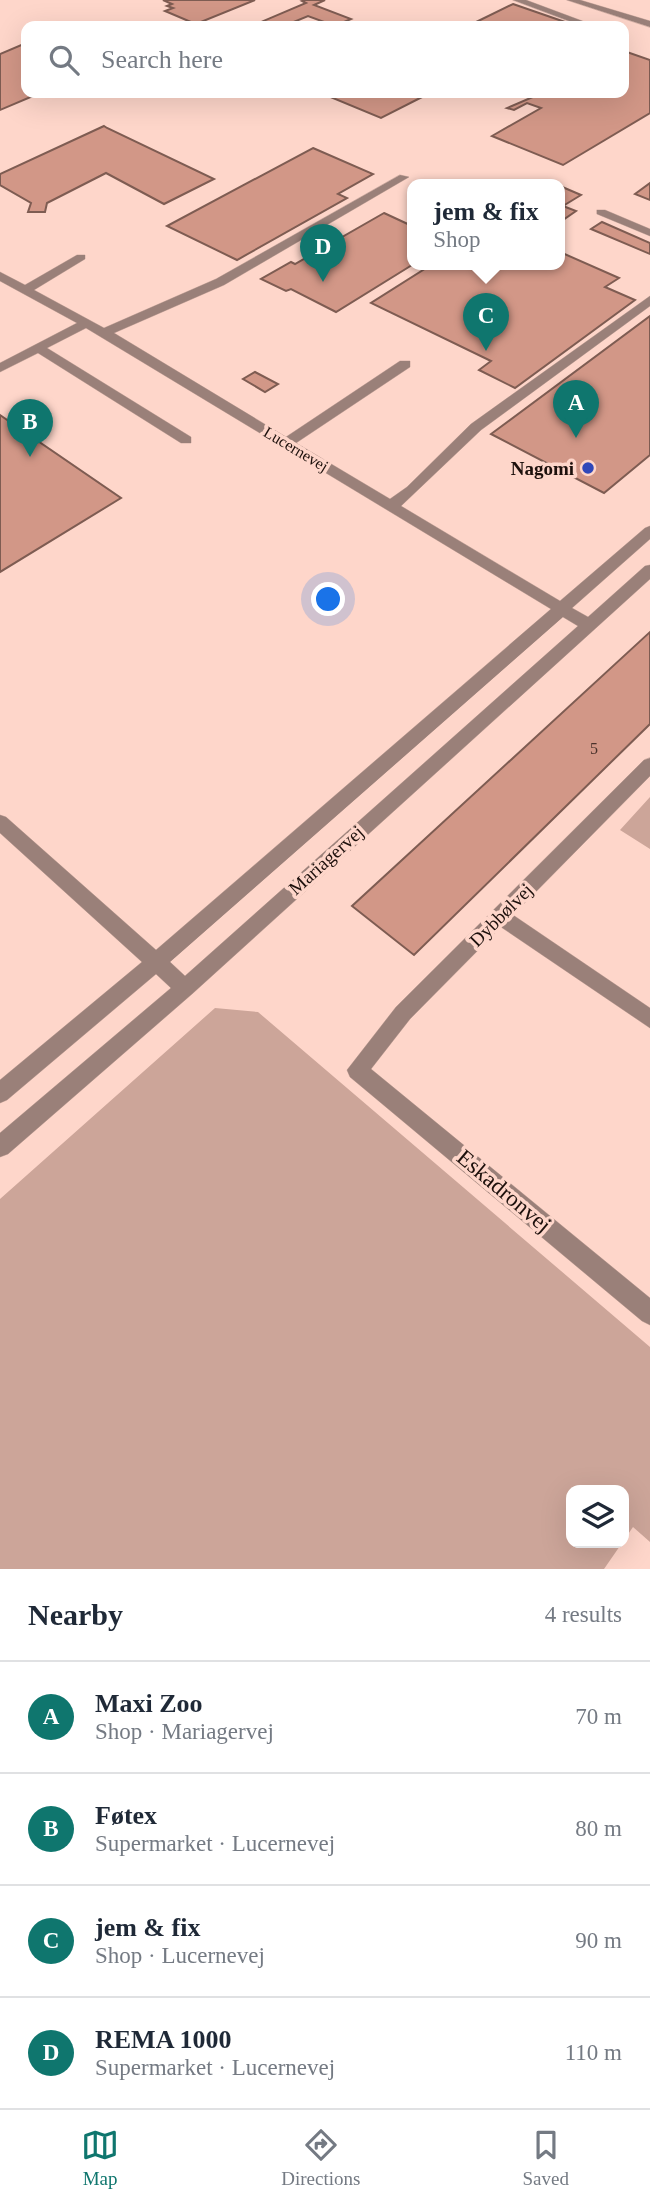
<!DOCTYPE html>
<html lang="en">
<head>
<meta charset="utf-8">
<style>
	:root { --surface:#fff; --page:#f6f6f7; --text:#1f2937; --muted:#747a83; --line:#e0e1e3; --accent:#0f766e }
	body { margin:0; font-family:Georgia,serif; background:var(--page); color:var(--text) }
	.controls { position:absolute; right:21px; bottom:21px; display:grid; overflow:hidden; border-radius:14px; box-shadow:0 7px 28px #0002 }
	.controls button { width:63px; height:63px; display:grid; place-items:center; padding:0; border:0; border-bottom:2px solid var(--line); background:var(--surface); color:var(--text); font:35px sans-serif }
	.you { position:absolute; left:329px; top:600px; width:24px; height:24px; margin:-18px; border:5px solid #fff; border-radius:50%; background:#1a73e8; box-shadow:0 0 0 10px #1a73e833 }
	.badge { display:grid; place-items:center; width:46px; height:46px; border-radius:50%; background:var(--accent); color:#fff; font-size:23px; font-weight:700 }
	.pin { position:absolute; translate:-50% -58px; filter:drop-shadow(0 2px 4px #0008) }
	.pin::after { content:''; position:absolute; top:37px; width:24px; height:21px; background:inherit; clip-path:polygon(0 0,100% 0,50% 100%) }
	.popup { position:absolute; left:407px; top:179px; width:158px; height:91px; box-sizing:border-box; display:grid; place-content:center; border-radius:14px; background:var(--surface); filter:drop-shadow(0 2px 5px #0005); font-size:23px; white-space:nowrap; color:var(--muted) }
	.popup b { font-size:26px; color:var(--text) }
	.popup::after { content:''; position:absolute; left:50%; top:100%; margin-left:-14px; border:14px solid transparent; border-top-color:var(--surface) }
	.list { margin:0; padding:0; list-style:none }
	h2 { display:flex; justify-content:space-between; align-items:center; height:91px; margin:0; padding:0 28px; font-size:30px }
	h2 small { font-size:23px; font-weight:400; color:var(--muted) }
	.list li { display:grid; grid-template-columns:46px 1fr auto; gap:21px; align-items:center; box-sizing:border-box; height:112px; padding:0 28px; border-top:2px solid var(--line) }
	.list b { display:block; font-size:26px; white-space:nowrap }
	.list p { margin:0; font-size:23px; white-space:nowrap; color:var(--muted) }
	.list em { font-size:23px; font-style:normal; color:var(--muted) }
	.icon { flex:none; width:38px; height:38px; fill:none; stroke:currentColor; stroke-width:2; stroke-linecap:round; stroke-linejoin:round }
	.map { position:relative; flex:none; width:650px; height:1569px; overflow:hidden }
	.search { position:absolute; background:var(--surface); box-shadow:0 7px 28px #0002; left:21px; right:21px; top:21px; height:77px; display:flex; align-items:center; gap:18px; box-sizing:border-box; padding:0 24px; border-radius:14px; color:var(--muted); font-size:26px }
	.sheet { height:539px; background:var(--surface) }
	nav { display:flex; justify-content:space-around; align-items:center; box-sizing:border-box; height:98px; border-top:2px solid var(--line); background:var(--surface); font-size:19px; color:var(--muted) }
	nav a { display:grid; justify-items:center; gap:4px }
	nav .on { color:var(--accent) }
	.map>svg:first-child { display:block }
</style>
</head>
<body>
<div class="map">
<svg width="650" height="1569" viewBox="0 0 650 1569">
	<rect width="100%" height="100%" fill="#fed6ca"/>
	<!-- green -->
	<path fill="#cca599" d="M650,797V849L620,830Z
		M215,1008L258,1012L650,1347V1542L633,1527L624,1540V1490H571V1543H622L604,1569H0V1199Z"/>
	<!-- building -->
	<path fill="#d29787" stroke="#7e5c52" stroke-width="2" d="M163,0H255L191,26H181L191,22L165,11L173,8L167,6L172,4Z
		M305,0H325L314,5L351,19L335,26L308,16L284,26H237L246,22L254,25L306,3L302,1Z
		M513,4L565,22L557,26H468Z
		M26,43V93H40L0,110V54Z
		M624,51L650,60V113L563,165L492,136L541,108L527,103L514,110L507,108L542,93H624Z
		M335,93H430L381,118L328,96Z
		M104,126L107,128L214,179L164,204L106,173L47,203L45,212H28L31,203L0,185V174Z
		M313,148L373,174L338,194L347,198L237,260L167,226Z
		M650,183V200L635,194Z
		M560,186L581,195L563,206L576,211L560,222Z
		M384,213L412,226V265L336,312L291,289L286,291L261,279L291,262L295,264Z
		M602,222L650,243V254L591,229Z
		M560,252L619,278L605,287L635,300L515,388L479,370L491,361L371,303L431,265H560Z
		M650,316V455L604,493L491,434Z
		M255,372L278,384L265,392L243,379Z
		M0,415L121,498L0,572Z
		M650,632V724L414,955L352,906Z"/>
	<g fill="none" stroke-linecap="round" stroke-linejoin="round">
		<!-- minor casing -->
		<g stroke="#d6b2a8" stroke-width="1">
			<path id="minor" d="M513,0H526L585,22L577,24Z
				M567,0H580L650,21V27Z
				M400,175L409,177L224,285L114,333L286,437L400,361H410V367L296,443L390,499L407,487L471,424L650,296V306L481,430L401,506L560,601L645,528L650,526V539L572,608L588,617L645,566L650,565V579L192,994L8,1154L0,1157V1133L171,988L156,974L7,1100L0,1103V1080L142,962L0,833V815L6,817L156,950L551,609L86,328L47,348L191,437V443H181L38,353L0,372V363L77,323L0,281V272L25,285L77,255H85V259L34,290L104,328L216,279ZM563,617L578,626L185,976L170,962Z
				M597,210H605L650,229V236L597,214Z
				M650,758V776L513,915L650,1008V1028L501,927L410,1019L371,1069L650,1298V1325L642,1321L350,1077L347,1070L396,1007L644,760Z"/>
		</g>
		<!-- minor -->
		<use href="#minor" fill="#9a8079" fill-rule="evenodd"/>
	</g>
	<!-- markers -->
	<circle fill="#3048b9" stroke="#fed6ca" stroke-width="2.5" cx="588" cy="468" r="7"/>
	<g text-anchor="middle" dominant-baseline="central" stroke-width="7" stroke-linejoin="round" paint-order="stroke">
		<!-- far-street labels -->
		<g font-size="16" fill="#1d100c" stroke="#fed6ca">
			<text transform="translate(296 449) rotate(31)">Lucernevej</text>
		</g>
		<!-- number labels -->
		<g font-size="16" fill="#4a322b">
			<text x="594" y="748">5</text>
		</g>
		<!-- poi labels -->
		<g font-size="19" font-weight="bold" fill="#1d100c" stroke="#fed6ca" text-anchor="end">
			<text x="574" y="468">Nagomi</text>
		</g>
		<!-- street labels -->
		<g font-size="19" fill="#1d100c" stroke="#fed6ca">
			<text transform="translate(326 860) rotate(-42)">Mariagervej</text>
			<text transform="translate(501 915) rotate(-45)">Dybbølvej</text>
		</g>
		<!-- near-street labels -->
		<g font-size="23" fill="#1d100c" stroke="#fed6ca">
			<text transform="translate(504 1191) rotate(40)">Eskadronvej</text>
		</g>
	</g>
</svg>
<div class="controls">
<button><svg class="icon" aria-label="layers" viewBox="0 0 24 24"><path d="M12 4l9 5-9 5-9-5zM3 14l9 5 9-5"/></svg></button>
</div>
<div class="you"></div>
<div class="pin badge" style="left:576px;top:438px">A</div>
<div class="pin badge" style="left:30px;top:457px">B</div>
<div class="pin badge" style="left:486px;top:351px">C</div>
<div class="popup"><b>jem &amp; fix</b>Shop</div>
<div class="pin badge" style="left:323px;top:282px">D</div>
<div class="search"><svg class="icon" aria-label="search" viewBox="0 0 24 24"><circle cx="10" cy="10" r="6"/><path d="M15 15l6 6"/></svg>Search here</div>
</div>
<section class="sheet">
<h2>Nearby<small>4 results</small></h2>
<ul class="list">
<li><span class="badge">A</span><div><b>Maxi Zoo</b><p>Shop · Mariagervej</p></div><em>70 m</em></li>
<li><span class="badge">B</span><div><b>Føtex</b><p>Supermarket · Lucernevej</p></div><em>80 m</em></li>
<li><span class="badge">C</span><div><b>jem &amp; fix</b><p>Shop · Lucernevej</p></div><em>90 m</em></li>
<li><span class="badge">D</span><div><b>REMA 1000</b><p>Supermarket · Lucernevej</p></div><em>110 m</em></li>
</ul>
</section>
<nav>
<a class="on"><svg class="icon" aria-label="map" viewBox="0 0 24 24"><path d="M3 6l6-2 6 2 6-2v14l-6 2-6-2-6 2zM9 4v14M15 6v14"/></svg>Map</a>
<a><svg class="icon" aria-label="directions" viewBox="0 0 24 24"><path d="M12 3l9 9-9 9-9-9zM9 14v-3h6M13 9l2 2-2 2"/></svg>Directions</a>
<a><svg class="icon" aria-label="saved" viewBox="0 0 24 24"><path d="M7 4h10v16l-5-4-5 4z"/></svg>Saved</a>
</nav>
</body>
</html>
